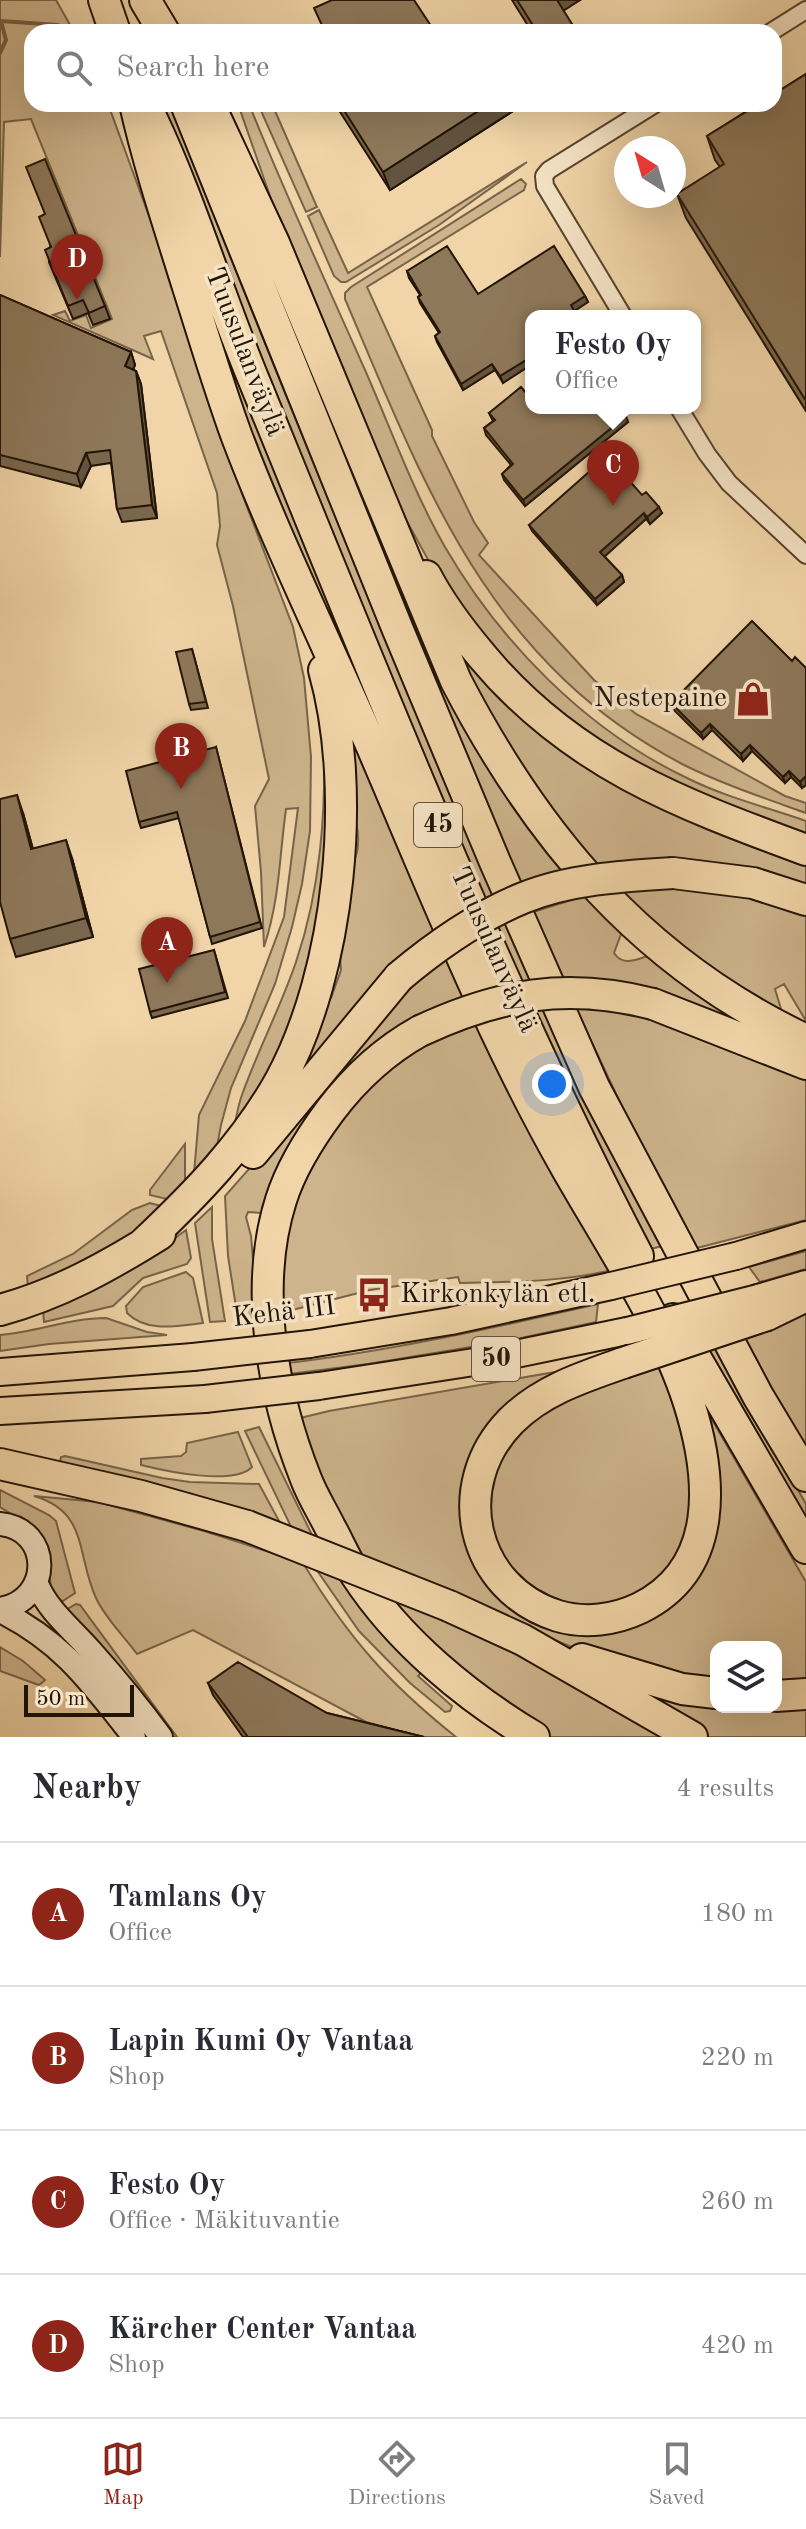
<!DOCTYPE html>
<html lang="en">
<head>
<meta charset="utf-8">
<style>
	:root { --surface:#fff; --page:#f7f7f7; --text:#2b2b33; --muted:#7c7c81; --line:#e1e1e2; --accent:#8f2418 }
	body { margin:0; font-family:"Old Standard TT",serif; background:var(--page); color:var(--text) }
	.controls { position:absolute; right:24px; bottom:24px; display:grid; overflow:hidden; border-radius:16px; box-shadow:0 8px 32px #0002 }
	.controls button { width:72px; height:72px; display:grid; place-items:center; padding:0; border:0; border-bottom:2px solid var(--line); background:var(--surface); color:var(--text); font:40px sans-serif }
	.compass { position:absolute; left:614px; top:136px; width:72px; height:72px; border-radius:50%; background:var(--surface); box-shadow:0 8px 32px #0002; rotate:323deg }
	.scale { position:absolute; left:24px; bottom:20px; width:110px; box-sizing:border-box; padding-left:8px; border:4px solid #221406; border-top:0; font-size:22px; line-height:28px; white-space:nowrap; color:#221406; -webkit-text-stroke:6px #f6e4c6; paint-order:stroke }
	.you { position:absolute; left:552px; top:1084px; width:28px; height:28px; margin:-20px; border:6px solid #fff; border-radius:50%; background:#1a73e8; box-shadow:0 0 0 12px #1a73e833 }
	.badge { display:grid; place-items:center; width:52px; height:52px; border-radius:50%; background:var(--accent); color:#fff; font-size:26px; font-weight:700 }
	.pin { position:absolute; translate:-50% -66px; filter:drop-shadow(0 2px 4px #0008) }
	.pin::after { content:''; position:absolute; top:42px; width:28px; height:24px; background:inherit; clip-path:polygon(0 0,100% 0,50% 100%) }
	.popup { position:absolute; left:525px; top:310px; width:176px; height:104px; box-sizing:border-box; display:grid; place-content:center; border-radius:16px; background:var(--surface); filter:drop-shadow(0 2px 6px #0005); font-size:26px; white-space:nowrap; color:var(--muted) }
	.popup b { font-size:30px; color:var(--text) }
	.popup::after { content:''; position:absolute; left:50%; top:100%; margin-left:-16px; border:16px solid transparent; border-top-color:var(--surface) }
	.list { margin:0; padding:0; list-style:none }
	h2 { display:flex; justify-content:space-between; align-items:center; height:104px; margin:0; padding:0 32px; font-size:34px }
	h2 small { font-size:26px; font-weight:400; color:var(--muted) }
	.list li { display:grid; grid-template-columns:52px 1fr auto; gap:24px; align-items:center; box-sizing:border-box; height:144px; padding:0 32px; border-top:2px solid var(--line) }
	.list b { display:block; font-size:30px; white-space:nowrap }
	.list p { margin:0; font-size:26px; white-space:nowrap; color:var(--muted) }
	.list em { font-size:26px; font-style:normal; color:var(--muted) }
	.icon { flex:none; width:44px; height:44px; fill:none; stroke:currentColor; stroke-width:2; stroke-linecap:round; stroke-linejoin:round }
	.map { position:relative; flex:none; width:806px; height:1737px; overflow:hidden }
	.search { position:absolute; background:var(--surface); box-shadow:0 8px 32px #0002; left:24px; right:24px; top:24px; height:88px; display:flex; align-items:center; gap:20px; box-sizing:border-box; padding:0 28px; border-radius:24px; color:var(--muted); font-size:30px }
	.sheet { height:680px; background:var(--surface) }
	nav { display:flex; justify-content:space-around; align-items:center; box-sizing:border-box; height:112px; border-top:2px solid var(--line); background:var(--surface); font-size:22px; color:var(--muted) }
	nav a { display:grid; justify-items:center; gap:4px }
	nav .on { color:var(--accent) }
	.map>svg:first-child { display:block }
</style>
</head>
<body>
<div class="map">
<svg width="806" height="1737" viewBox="0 0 806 1737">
	<rect width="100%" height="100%" fill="#f1d5a8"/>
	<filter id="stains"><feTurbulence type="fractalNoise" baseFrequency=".0025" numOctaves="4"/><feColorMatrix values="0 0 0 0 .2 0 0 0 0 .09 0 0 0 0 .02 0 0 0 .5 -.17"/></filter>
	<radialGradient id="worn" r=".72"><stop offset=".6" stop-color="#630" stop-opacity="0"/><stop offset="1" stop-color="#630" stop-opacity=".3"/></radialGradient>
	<!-- green -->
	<path fill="#ceb48c" stroke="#786449" stroke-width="2" d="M0,0H56L74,32H32V104H108L171,276L218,431L293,627L304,678L311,757L310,831L302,884L292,927L275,984L231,1088L221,1125L214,1163L193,1185L199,1115L245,1021L284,917L298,808L286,809C279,859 280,898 264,947L261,872L255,806L269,779L233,606L217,545L220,526L217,493L161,331L144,336L153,359L53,315L65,311L70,321L86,315L91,328L112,319L31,119L4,122L0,257Z
		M161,104H170C264,344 361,584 464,821C527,965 588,1108 662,1246L647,1250L546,1043L419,749L235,297Z
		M238,104H249C285,194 326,282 365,370C391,429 413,491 445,547C500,642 586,730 687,778C725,797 766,807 806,821V843L672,791L534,701L443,587L398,505L279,222Z
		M258,104H272L317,207L306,212Z
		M208,125L339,423L573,873L523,889L393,582Z
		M527,162L439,225L346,282H341L334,276L308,216L319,210L348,273Z
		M521,179L526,184L524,190L367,287L432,430V436L474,522L488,543L479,555L594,680L636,714L785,796L806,803V813C764,798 722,784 682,764C488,661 426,489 345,299V293L351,287Z
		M225,348L335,618L438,862L266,476L222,350Z
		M425,588L556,744L599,776L656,805L806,861V888L590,870L495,737Z
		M339,710L442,931L298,1079L316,1012L331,998L341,970L340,957L333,949L348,870C362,854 361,826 349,809Z
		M324,733H328L324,915L291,1039L232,1140C235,1124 237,1107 243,1092C259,1048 281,1006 296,962C321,888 326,811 324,733Z
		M668,886L766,898L806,913V1021L784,984L775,989L781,1009L772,1013L757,1006L610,891Z
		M591,894L621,924V934L614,953C624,968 638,958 652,955L764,1028L565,982L533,912Z
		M452,953L471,999L427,1017L263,1213L248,1212L246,1217L251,1236L258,1317L238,1320L228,1256L225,1196L415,981Z
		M573,1002L636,1009L806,1075V1220L693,1249L653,1173Z
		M479,1015L616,1269C564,1282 514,1282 460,1283L458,1277L370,1290L273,1315L277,1251L316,1145L385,1065Z
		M185,1144V1193L175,1201L150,1195V1190Z
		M150,1203L168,1208C124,1245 80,1265 28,1288L27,1276L73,1254L132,1210Z
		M212,1207V1239L225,1321L210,1322L195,1223Z
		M186,1230L191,1258L187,1264L143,1278L113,1306L44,1322L43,1308L167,1244Z
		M806,1251V1269L760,1282L749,1267Z
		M186,1272L193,1278L203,1323C177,1326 147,1333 127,1313L126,1306L143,1287Z
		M598,1304L596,1322L507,1341L368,1364L281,1375L279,1364C386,1352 493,1328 598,1304Z
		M806,1312V1447L739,1333Z
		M106,1318L147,1332L167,1335L49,1344L0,1351V1335C36,1332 70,1318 106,1318Z
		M713,1342L806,1504V1526L701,1346Z
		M661,1358L680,1407L695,1512L669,1576L617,1608H557L504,1570L483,1513L488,1475L535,1414Z
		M555,1372L573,1373L553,1383L465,1499L546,1621L685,1582L698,1401L711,1418L806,1582V1686L776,1689V1647H716V1687L603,1660L353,1556L292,1420L329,1411Z
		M259,1427L316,1543L295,1535L245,1431Z
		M238,1432L252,1467C234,1486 165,1471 141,1465V1459L181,1456L186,1452L187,1443Z
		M65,1456L162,1478L190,1482L259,1484L285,1532L59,1465L61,1457Z
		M0,1490L49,1515L56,1521L75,1593L58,1604C47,1583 51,1577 47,1556C42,1531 19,1519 0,1507Z
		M34,1496L98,1502L204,1531L303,1563C348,1637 388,1683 456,1737H421L366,1722L193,1630L137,1654C124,1636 105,1618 96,1598C76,1555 89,1512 34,1496Z
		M314,1566L340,1576L422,1672L418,1676L452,1706L450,1711L445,1712L410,1683L359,1631Z
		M377,1591L442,1617L561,1674L672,1737H551L494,1704Z
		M76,1604L80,1605L177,1737H170L64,1611Z
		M0,1647L23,1661L45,1680L39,1685L0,1671Z
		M621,1686L716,1707L768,1708L806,1703V1737H707Z"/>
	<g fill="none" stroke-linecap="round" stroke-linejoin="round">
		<!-- stream -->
		<path stroke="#746046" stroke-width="4" d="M0,53L6,40L1,21L58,25"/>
		<!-- minor casing -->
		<g stroke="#56442e" stroke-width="20">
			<path id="minor" d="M771,32L806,10
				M623,316L545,186L544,176L549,170L655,104
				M679,408L707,454L729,483L806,555"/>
		</g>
		<!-- secondary casing -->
		<g stroke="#221406" stroke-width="26">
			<path id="secondary" d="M0,1524C52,1529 53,1600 0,1609
				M37,1584C49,1612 71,1628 91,1651C116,1679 139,1707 161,1737
				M0,1611C64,1643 91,1683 134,1737"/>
		</g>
		<!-- trunk casing -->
		<g stroke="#221406" stroke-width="30">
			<path id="trunk" d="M736,1256L806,1235
				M758,1298L806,1284
				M310,1344L451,1321L611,1286
				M0,1372L193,1357
				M319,1386L487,1360L627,1331
				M0,1411L205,1399"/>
		</g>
		<!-- motorway casing -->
		<g stroke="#221406" stroke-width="34">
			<path id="motorway" d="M104,0L115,32
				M145,0L164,32
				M135,104C149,166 169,226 188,287C204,337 219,388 237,437C277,542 327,644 372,747C433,889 490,1034 567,1169C608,1241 664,1324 689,1403C712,1476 721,1568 640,1608C615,1620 585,1624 558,1616C471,1589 448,1485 511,1421C542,1390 583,1377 623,1363
				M186,104L398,630L495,862L594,1087L758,1396L806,1476
				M209,104L274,243L456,681C538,839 643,963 806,1040
				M151,117C191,201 217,291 253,378C374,673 490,973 638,1256
				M426,576C441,605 461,631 482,656C571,763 679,803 806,850
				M673,873L753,883L806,900
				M653,1004L806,1064
				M420,1031C384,1051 355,1078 330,1111C310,1138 291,1168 281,1200C253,1288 273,1396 306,1479C312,1495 322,1511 330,1527C339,1543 346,1561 356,1575C399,1641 467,1697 534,1737
				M253,1153L399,977
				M143,1244C195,1195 245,1144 280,1081C340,971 358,790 324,670
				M0,1310C59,1294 109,1266 160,1234
				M767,1315L806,1296
				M673,1319L806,1548
				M0,1464L141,1496L247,1526
				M449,1606L523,1640L692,1737
				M582,1659L682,1689L716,1693
				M776,1696L806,1694"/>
		</g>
		<!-- minor -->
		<use href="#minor" stroke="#f6e4c6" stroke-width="16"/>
		<!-- secondary -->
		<use href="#secondary" stroke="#f6e4c6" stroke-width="22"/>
		<!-- trunk -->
		<use href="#trunk" stroke="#f1d5a8" stroke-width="26"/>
		<!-- motorway -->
		<use href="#motorway" stroke="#f1d5a8" stroke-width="30"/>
		<!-- trunk-bridge casing -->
		<g stroke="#221406" stroke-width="30" stroke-linecap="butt">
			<path id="trunk-bridge" d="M611,1286L736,1256
				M627,1331L758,1298
				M193,1357L310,1344
				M205,1399L319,1386"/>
		</g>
		<!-- motorway-bridge casing -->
		<g stroke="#221406" stroke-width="34" stroke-linecap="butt">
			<path id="motorway-bridge" d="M399,977C437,945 477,917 523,898C569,879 624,876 673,873
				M420,1031C499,994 567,982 653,1004
				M623,1363L767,1315
				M247,1526L449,1606"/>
		</g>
		<!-- trunk-bridge -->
		<use href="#trunk-bridge" stroke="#f1d5a8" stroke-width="26"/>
		<!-- motorway-bridge -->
		<use href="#motorway-bridge" stroke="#f1d5a8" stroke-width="30"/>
	</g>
	<!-- wall -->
	<path fill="#7a674d" stroke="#221406" stroke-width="2" d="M512,0H580L530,29Z
		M806,74V411L686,218L677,194L720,167L715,160L707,136Z
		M335,104H524L390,190Z
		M50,247L105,306L110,319L93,325L88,313L73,319L49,262Z
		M407,271L478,294L585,296L588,302L574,311L503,383L495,370L463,390L437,342L435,336L439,333L420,303L418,297L420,295L409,278Z
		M0,295L131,352L135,365L133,370L136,371L141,384L157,518L122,522L117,509L111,463L91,466L81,487L0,466Z
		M531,408H625L621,411L628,422L525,506L504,480L502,474L511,465L486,435L484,428L493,421L489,413Z
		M642,495L662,513L650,524L646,519L604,556L622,575L624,582L597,605L532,531L529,525Z
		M192,649L208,708L191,710L189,704Z
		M792,661L806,668V785L802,788L791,777L785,783L752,751L743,761L712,730L703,739L673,709L671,703Z
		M216,747L262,928L212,944L179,818L141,828L139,822Z
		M23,813L33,849L72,858L93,937L16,957L10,939Z
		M214,950L228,998L152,1018L150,1012Z
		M208,1683L327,1713L424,1737H243L213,1695Z"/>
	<!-- shaded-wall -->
	<path fill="#63543f" stroke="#221406" stroke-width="2" d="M555,0H580L560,13Z
		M489,104H524L390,190L383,172Z
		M585,296L588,302L573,312L571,305Z
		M131,352L135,365L129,379L125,366Z
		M531,357V365L503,383L500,376Z
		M492,364L495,370L463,390L461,384Z
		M136,371L141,384L157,518L152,505Z
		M626,416L628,422L525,506L523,500Z
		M86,453L91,466L81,487L77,474Z
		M659,507L662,513L650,524L647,517Z
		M644,513L646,519L603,558L600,552Z
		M622,575L624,582L597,605L595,599Z
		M710,724L712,730L703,739L701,733Z
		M750,745L752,751L743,761L741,754Z
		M789,771L791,777L785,783L783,777Z
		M806,776V785L802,788L800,782Z
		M17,795L23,813L38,868L31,849Z
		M66,840L72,858L93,937L86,918Z"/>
	<!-- building -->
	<path fill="#8e785a" stroke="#221406" stroke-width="2" d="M332,0H414L435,32H325L314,8Z
		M517,0H557L577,32H526L534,27Z
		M444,27L447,32H437Z
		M806,74V401L677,194L724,164L707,136L759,104H774V94Z
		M340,104H489L383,172Z
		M45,159L105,306L89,313L83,300L68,306L45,250L51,247L39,217L45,214L26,167Z
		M447,246L478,294L554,246L585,296L571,305L577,316H531V357L500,376L492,364L461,384L435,336L440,332L418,297L421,295L407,271Z
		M0,295L131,352L125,366L136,371L152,505L117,509L110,450L86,453L77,474L0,455Z
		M521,387L531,399V408H619L626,416L523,500L502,474L513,464L484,428L495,420L489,413Z
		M607,456L642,495L646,492L659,507L647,517L644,513L600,552L622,575L595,599L529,525Z
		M752,621L792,661L795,657L806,668V776L800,782L789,771L783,777L750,745L741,754L710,724L701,733L671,703Z
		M192,649L206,702L189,704L176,652Z
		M216,747L260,922L210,937L177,812L139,822L126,771Z
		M17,795L31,849L66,840L86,918L10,939L0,902V799Z
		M214,950L225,992L150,1012L139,969Z
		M238,1662L327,1713L424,1737H248L208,1683Z"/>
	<!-- icons -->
	<defs>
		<g id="shop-bare" transform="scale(2.76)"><path d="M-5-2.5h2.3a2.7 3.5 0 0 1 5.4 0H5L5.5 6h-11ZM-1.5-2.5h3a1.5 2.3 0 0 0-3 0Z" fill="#8f2418" stroke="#f6e4c6" stroke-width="2.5" paint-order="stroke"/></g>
		<g id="bus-bare" transform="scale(2.76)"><path d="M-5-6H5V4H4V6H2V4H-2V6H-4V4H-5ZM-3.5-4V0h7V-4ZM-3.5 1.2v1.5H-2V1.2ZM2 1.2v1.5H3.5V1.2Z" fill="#8f2418" stroke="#f6e4c6" stroke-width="2.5" paint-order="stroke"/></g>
	</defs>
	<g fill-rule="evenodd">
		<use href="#shop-bare" x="753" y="699"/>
		<use href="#bus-bare" x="374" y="1295"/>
	</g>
	<g text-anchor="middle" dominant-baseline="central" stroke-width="7" stroke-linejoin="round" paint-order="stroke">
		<!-- shield labels -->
		<g fill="#f6e4c6" stroke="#625240" stroke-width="2">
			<rect x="414" y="803" width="48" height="44" rx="6"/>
			<rect x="472" y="1337" width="48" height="44" rx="6"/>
		</g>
		<g font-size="26" font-weight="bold" fill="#221406">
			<text x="438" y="825">45</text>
			<text x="496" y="1359">50</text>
		</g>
		<!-- street labels -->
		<g font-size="28" fill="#221406" stroke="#f6e4c6">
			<text transform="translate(244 352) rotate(69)">Tuusulanväylä</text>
			<text transform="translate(493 950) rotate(66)">Tuusulanväylä</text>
			<text transform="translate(284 1313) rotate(-7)">Kehä III</text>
		</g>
		<!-- poi labels -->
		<g font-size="28" fill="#221406" stroke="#f6e4c6" text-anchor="end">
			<text x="727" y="699">Nestepaine</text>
			<text x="400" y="1295" text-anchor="start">Kirkonkylän etl.</text>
		</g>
	</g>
	<rect width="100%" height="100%" filter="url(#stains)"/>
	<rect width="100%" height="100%" fill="url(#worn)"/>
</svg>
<div class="controls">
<button><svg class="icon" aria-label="layers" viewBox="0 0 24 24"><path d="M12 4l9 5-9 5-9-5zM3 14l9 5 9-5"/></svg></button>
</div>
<svg class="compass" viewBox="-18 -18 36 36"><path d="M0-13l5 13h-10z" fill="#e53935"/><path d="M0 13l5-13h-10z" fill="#7c7c81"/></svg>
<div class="scale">50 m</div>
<div class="you"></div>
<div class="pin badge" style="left:167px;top:983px">A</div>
<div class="pin badge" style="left:181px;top:789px">B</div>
<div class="pin badge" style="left:613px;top:506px">C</div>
<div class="popup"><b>Festo Oy</b>Office</div>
<div class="pin badge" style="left:77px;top:300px">D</div>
<div class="search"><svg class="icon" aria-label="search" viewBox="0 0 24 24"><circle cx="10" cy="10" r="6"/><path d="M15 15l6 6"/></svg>Search here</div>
</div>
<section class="sheet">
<h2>Nearby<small>4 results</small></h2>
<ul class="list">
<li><span class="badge">A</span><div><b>Tamlans Oy</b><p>Office</p></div><em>180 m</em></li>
<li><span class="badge">B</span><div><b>Lapin Kumi Oy Vantaa</b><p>Shop</p></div><em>220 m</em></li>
<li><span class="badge">C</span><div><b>Festo Oy</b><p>Office · Mäkituvantie</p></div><em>260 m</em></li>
<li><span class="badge">D</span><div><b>Kärcher Center Vantaa</b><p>Shop</p></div><em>420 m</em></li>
</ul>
</section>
<nav>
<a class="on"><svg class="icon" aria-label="map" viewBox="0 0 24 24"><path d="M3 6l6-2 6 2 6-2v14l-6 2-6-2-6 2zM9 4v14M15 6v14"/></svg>Map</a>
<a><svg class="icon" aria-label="directions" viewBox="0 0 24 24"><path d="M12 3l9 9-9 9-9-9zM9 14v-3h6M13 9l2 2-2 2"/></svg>Directions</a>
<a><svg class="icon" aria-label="saved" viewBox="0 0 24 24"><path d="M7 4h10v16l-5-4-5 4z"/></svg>Saved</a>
</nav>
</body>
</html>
